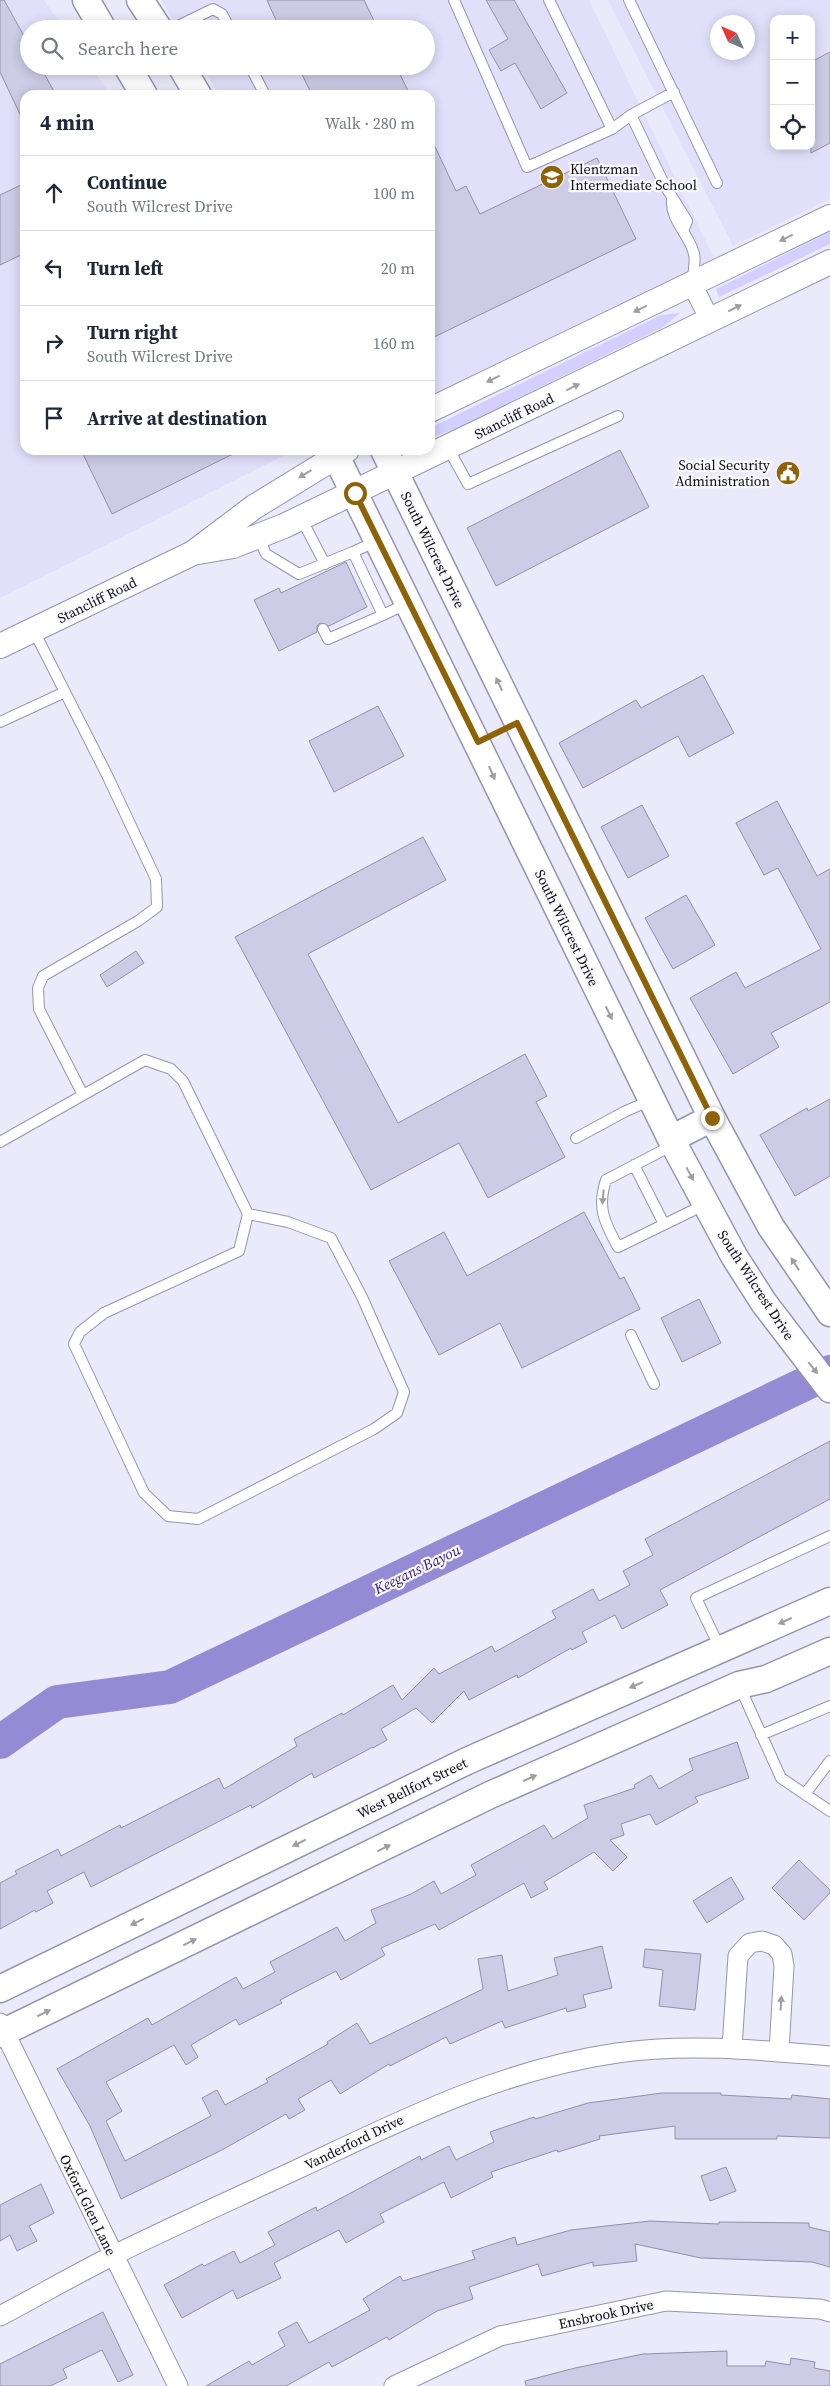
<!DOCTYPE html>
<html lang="en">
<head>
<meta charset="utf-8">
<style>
	:root { --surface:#fff; --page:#f6f6f7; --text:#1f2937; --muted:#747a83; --line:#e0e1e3 }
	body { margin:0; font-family:"Source Serif 4",serif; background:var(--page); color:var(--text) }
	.controls { position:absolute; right:15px; top:15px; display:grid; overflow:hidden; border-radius:10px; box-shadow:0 2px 12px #0003 }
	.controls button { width:45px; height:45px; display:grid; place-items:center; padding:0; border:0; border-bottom:1px solid var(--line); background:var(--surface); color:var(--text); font:25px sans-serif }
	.compass { position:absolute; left:710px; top:15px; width:45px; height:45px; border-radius:50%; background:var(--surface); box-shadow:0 2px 12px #0003; rotate:315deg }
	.stop { position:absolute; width:15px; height:15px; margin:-11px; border:4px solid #8e6308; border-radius:50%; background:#fff }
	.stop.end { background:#8e6308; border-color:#fff; box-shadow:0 1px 5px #0008 }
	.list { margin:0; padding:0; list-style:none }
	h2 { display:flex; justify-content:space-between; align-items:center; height:65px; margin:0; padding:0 20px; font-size:21px }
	h2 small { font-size:16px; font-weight:400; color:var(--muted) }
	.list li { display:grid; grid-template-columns:32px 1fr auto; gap:15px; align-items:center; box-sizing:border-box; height:75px; padding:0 20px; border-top:1px solid var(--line) }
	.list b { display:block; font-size:19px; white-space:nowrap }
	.list p { margin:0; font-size:16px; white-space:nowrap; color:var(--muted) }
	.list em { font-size:16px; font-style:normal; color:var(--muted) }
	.icon { flex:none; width:28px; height:28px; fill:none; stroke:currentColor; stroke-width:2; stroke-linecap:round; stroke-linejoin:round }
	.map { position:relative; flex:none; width:830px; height:2386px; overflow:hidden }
	.search { position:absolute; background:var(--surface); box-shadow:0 2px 12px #0003; left:20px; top:20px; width:415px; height:55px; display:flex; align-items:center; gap:12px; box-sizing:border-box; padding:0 18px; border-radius:28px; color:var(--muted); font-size:19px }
	.panel { position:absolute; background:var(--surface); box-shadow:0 2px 12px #0003; left:20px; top:90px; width:415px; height:365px; border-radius:15px }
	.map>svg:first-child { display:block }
</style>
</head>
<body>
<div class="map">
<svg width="830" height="2386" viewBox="0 0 830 2386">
	<rect width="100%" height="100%" fill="#ebeafa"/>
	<!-- built -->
	<path fill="#e1dffa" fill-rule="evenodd" d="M0,0H44L64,29H29V66H90L111,95H25V450H295L0,598Z
		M161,0H589L714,258L430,395V95H219L201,66H426V29H179Z
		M608,0H830V199L733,246ZM774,19H811V146H774ZM718,22H748V52H718Z"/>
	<!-- green -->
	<path fill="#d3cfff" d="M830,232V244L719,297L716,289Z
		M680,313L663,327L455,429L430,438V428L661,315Z"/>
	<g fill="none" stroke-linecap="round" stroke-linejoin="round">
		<!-- river -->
		<path stroke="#948bd4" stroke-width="34" d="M0,1742L57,1702L170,1687L830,1372"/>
	</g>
	<!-- building -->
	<path fill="#cdcbe5" stroke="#9290a9" d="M0,0H4L29,45V66H40L56,95H25V125L0,72Z
		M267,0H364L378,29H280Z
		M486,0H514L567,93L541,109L515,63L501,71L489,50L508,39Z
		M830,52V143L811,153V62Z
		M298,66H396L410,95H312Z
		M430,136L456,191L466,186L480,214L597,158L636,239L430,339Z
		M25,183V253L0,265V195Z
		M81,450H241L112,514Z
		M620,450L649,507L496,586L467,528Z
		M346,562L367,607L329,626L320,623L317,626V632L279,651L254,600L279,588L281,593Z
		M703,675L734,733L689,757L678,736L583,788L559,743L636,700L641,708Z
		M378,706L404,756L334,792L309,741Z
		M777,801L817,876L830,869V1002L771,1033L779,1047L733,1074L690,998L736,972L745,988L821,949L778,868L764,875L736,823Z
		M642,805L669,856L628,878L601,827Z
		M423,837L446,880L308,954L398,1123L525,1054L547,1096L536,1102L565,1157L488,1198L459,1143L371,1190L235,937Z
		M686,895L715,945L673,969L645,918Z
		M136,951L144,963L107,987L100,975Z
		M830,1099V1176L795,1196L760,1135L807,1108L808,1111Z
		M584,1212L620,1279L624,1277L640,1309L522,1368L500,1323L439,1355L389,1261L444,1232L467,1276Z
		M699,1299L721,1343L682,1362L661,1318Z
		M830,1441V1499L660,1590L668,1605L622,1629L615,1615L582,1632L587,1642L572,1650L571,1648L518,1678L517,1675L469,1700L464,1691L432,1723L416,1708L381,1729L387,1740L373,1748V1747L314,1778L312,1773L252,1808L251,1805L91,1887L84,1872L47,1891L53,1903L36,1912L35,1910L0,1929V1883L17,1874L15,1871L58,1849L61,1856L120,1825L121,1828L219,1778L224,1789L297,1746L294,1739L342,1713L343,1715L393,1685L402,1700L434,1668L439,1674L492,1646L495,1652L556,1618L552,1611L593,1589L599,1601L630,1585L623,1571L653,1555L645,1539Z
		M737,1742L749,1778L695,1797L698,1802L656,1825L650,1814L621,1824L624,1835L610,1840L627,1857L613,1871L594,1852L544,1882L548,1889L531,1898L524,1883L439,1930L435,1924L381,1948L385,1955L341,1980L336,1971L280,2000L282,2003L239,2025L236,2019L191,2045L198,2057L186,2065L174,2045L106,2082L122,2111L106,2121L125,2161L211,2116L202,2098L217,2090L225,2105L268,2082L266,2079L328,2044L327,2042L357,2023L370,2044L483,1989L478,1959L502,1955L508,1991L558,1975L554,1958L602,1946L612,1988L583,1995L586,2007L567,2012L566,2008L505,2028L502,2021L450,2044L446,2037L390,2066L389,2064L340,2094L331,2080L298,2099L305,2110L289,2119L286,2114L220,2151L121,2199L90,2126L57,2069L148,2018L152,2025L236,1977L243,1989L275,1972L270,1962L337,1927L345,1941L376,1923L371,1910L411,1894L434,1881L441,1894L476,1875L471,1865L544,1825L553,1839L588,1818L584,1805L635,1788L634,1785L651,1775L659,1789L693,1770L689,1759Z
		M799,1860L830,1890V1893L804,1920L772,1888Z
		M731,1877L744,1899L707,1923L693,1901Z
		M645,1949L701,1954L695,2010L659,2006L663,1970L643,1967Z
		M662,2093H721V2095L791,2099L792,2095L830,2099V2138L777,2136V2139H675V2126L599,2136L600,2139L558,2152L557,2150L491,2172L493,2177L451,2198L444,2182L380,2214L384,2222L346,2243L339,2230L274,2263L281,2278L237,2299L233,2290L182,2318L164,2285L202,2264L204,2266L234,2251L240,2263L275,2245L268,2232L316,2207L317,2211L420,2156L421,2160L449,2146L456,2160L494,2142L490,2132L534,2117L535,2119L588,2103Z
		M726,2167L736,2191L710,2201L701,2176Z
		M41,2184L54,2213L29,2226L37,2241L17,2251L10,2235L0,2241V2205Z
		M650,2221L719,2224V2222L809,2223V2227L830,2232V2267L812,2262L701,2258L635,2244L637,2261L593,2266V2262L542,2276L538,2264L469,2287L473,2299L437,2311L389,2340L387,2337L332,2367L329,2362L286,2386H206L249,2361L252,2365L285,2346L278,2332L297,2322L309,2343L370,2310L363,2299L400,2276L403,2281L475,2259L472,2251L515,2237L517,2245L571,2230Z
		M103,2312L133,2375L118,2382L102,2350L63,2369L67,2378L50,2386H0V2364Z
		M727,2351V2366H765L766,2361L790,2365L791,2358L815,2362L814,2368L830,2371V2386H526L525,2381L575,2368L643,2354Z"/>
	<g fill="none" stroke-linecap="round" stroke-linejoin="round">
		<!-- service casing -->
		<g stroke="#9694ad" stroke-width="12">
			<path id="service" d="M454,0L527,167L612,129L631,115L674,92
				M549,0L612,129
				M629,0L717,183
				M172,29L213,9L222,14L230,29
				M250,66L265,95
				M631,115L664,184L687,221L684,229
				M672,200C670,220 690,235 694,254C696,262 693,274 692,282
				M448,448L468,484L618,416
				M301,518L325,564
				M258,536L266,554L299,574L353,552L383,615L408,603
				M353,552L377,541
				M323,629L328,639L383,615
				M34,631L107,775L156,879L157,907L138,921L43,976L38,988L39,1009L83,1095
				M0,722L65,692
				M576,1138L624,1112L651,1100
				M0,1142L145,1060L171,1069L183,1081L248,1214L239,1251L104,1313L80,1332L74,1344L144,1493L168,1516L198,1519L374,1429L397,1413L404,1392L362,1297L331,1238L288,1222L248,1214
				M673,1145L606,1180C597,1207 604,1222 618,1247L706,1204
				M634,1165L664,1224
				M631,1335L654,1384
				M720,1648L696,1598L830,1536
				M739,1685L781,1778L830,1811
				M761,1735L830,1706
				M805,1794L830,1761"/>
		</g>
		<!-- minor casing -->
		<g stroke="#9694ad" stroke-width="21">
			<path id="minor" d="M692,284L710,320
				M0,2023L178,2386
				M732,2048L738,1956L750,1943L762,1941L774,1945L782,1954L784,1966L779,2052
				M0,2316C38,2296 76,2274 114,2255C175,2225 238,2197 300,2168C404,2119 500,2070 617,2053C687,2043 759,2050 830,2056
				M394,2386L500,2336L666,2301L820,2309L830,2312"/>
		</g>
		<!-- tertiary casing -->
		<g stroke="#9694ad" stroke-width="26">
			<path id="tertiary" d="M430,410L830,217
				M193,553L233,546L284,526L830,262
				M0,646L193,553L254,507L347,450"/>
		</g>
		<!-- secondary casing -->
		<g stroke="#9694ad" stroke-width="29">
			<path id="secondary" d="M86,0L103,29
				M140,0L159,29
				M127,66L144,95
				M181,66L198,95
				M333,450L671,1139L734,1256L764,1303L830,1389
				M384,450L712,1118L771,1227L830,1313
				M671,1139L712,1118
				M0,1989L467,1761L830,1601
				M0,2034L490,1795L739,1685L766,1679L830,1651"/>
		</g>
		<!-- service -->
		<use href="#service" stroke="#fff" stroke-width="10"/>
		<!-- minor -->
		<use href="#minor" stroke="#fff" stroke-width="19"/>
		<!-- tertiary -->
		<use href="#tertiary" stroke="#fff" stroke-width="24"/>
		<!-- secondary -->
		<use href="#secondary" stroke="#fff" stroke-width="26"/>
	</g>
	<!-- one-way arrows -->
	<defs><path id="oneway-solid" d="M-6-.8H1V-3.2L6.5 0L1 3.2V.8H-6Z" transform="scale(1.25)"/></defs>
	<g fill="#9e9da1">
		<use href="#oneway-solid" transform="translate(786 238) rotate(154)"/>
		<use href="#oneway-solid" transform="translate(735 308) rotate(-26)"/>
		<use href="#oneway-solid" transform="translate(640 309) rotate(154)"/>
		<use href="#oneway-solid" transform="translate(493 379) rotate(154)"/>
		<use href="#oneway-solid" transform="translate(573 387) rotate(-26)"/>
		<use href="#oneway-solid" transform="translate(305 474) rotate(149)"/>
		<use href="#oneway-solid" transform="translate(499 684) rotate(-115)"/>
		<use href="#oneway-solid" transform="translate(492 773) rotate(66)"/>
		<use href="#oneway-solid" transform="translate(609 1013) rotate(64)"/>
		<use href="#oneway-solid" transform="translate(690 1174) rotate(62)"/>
		<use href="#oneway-solid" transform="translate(603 1197) rotate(95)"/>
		<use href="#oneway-solid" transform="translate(795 1264) rotate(-123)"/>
		<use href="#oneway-solid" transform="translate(813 1368) rotate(51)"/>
		<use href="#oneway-solid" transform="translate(785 1621) rotate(156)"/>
		<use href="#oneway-solid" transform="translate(636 1685) rotate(157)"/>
		<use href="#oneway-solid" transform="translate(530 1778) rotate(-24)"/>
		<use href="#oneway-solid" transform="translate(299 1843) rotate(154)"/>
		<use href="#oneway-solid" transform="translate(384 1848) rotate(-26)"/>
		<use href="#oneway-solid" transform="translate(137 1922) rotate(154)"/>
		<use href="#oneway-solid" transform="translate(190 1942) rotate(-26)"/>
		<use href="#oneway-solid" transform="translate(781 2003) rotate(-87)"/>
		<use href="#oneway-solid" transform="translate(44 2013) rotate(-26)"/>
	</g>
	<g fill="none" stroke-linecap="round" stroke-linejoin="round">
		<!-- route -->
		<path stroke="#8e6308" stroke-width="6" d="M355,493L478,742L517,723L712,1118"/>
	</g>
	<!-- icons -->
	<defs>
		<g id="school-disc" transform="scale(1.25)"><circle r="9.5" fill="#8e6308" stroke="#f9f9fe"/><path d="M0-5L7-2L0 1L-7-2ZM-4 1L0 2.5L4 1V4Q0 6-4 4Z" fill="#fff"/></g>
		<g id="civic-disc" transform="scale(1.25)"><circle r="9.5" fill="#8e6308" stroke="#f9f9fe"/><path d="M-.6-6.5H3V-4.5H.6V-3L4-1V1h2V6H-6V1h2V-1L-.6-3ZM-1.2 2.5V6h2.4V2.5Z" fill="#fff"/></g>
	</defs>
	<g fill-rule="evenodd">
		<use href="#school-disc" x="552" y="177"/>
		<use href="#civic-disc" x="788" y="473"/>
	</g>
	<g text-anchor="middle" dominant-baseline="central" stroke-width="4.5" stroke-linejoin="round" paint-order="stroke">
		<!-- poi labels -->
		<g font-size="14" fill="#0c0b14" stroke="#f9f9fe" text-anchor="start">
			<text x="570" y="169">Klentzman<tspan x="570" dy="16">Intermediate School</tspan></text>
			<text x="770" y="465" text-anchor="end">Social Security<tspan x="770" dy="16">Administration</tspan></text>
		</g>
		<!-- street labels -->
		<g font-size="14" fill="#0c0b14" stroke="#f9f9fe">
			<text transform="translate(514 416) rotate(-26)">Stancliff Road</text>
			<text transform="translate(433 550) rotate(64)">South Wilcrest Drive</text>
			<text transform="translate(97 600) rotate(-26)">Stancliff Road</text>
			<text transform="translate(567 928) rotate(64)">South Wilcrest Drive</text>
			<text transform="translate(756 1285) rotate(57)">South Wilcrest Drive</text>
			<text transform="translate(412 1788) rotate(-26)">West Bellfort Street</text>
			<text transform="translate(354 2142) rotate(-26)">Vanderford Drive</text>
			<text transform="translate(88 2205) rotate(64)">Oxford Glen Lane</text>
			<text transform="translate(606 2314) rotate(-12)">Ensbrook Drive</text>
		</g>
		<!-- water labels -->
		<g font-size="15" font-style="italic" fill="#331c71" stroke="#f9f9fe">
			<text transform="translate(417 1569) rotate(-26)">Keegans Bayou</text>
		</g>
	</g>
</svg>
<div class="controls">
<button>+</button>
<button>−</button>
<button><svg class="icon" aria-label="locate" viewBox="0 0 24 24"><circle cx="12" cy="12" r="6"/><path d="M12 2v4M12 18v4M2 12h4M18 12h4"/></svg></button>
</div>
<svg class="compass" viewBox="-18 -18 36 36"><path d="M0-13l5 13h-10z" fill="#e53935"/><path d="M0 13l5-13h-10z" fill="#747a83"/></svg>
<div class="stop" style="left:355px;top:493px"></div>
<div class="stop end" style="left:712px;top:1118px"></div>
<div class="search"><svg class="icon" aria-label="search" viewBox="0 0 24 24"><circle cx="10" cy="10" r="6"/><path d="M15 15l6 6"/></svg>Search here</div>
<section class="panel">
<h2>4 min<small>Walk · 280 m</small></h2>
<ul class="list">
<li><svg class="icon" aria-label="ahead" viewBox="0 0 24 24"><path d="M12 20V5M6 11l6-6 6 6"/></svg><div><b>Continue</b><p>South Wilcrest Drive</p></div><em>100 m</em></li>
<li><svg class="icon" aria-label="left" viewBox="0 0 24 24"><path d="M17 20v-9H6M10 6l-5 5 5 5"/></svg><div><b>Turn left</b></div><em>20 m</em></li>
<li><svg class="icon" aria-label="right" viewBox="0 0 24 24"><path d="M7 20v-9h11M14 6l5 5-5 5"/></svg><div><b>Turn right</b><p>South Wilcrest Drive</p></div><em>160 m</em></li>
<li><svg class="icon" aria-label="arrive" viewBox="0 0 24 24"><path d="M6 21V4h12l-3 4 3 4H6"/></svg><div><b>Arrive at destination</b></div></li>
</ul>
</section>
</div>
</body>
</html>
